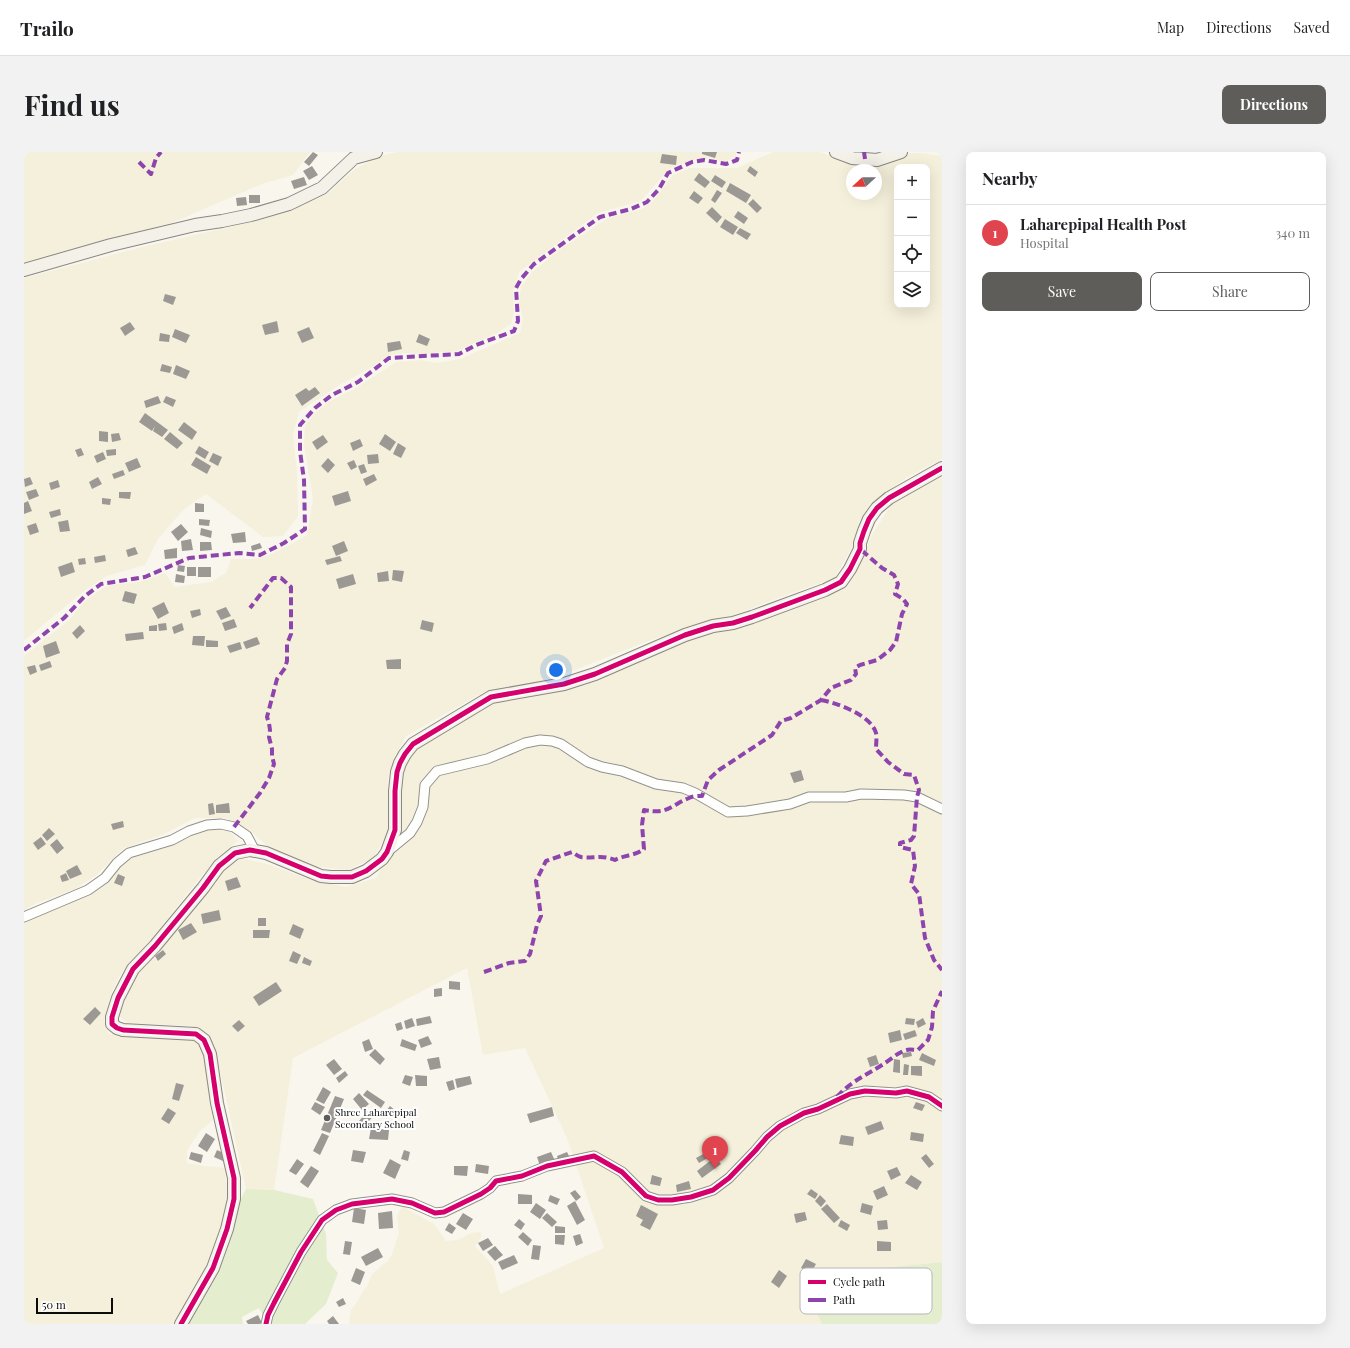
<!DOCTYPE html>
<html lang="en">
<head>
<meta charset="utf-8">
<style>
	:root { --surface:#fff; --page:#f2f2f2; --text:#202124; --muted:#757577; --line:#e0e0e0; --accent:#5e5d5a }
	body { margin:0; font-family:"Playfair Display",serif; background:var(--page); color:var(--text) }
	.controls { position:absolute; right:12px; top:12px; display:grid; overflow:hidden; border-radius:8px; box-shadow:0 4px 16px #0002 }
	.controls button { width:36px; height:36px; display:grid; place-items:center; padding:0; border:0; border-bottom:1px solid var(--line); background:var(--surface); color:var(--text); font:20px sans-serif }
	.compass { position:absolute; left:822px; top:12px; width:36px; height:36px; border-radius:50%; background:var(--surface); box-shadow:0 4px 16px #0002; rotate:249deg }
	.scale { position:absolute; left:12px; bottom:10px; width:77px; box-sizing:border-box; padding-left:4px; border:2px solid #0b0b0b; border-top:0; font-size:11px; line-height:14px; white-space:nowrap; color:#0b0b0b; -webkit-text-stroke:3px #fff; paint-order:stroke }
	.you { position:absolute; left:532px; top:518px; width:14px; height:14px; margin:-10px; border:3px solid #fff; border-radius:50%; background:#1a73e8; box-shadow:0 0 0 6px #1a73e833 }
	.badge { display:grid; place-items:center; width:26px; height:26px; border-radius:50%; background:var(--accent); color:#fff; font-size:13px; font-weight:700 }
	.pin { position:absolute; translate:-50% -33px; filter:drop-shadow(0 1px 2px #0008) }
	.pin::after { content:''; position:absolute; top:21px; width:14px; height:12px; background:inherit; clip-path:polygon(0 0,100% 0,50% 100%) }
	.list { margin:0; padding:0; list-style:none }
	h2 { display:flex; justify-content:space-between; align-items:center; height:52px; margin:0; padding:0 16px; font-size:17px }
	h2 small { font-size:13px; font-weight:400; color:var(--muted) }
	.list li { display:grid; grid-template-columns:26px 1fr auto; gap:12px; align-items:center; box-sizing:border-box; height:56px; padding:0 16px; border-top:1px solid var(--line) }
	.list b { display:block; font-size:15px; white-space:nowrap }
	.list p { margin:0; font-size:13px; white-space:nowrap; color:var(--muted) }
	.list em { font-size:13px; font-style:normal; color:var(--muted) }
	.actions { display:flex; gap:8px; padding:12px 16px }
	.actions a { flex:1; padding:9px 0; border:1px solid var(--accent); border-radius:8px; text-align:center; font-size:14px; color:var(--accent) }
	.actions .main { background:var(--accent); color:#fff }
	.icon { flex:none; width:22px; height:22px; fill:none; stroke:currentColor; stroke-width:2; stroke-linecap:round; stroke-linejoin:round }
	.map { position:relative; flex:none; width:918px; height:1172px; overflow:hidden; border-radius:8px }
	header { display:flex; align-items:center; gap:24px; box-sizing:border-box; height:56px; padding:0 20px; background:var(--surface); border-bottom:1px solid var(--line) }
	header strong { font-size:19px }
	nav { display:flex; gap:22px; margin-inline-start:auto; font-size:14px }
	.intro { display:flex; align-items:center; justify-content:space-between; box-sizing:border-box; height:96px; padding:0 24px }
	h1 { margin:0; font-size:28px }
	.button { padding:10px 18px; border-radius:8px; background:var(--accent); color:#fff; font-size:14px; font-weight:700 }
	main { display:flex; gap:24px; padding:0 24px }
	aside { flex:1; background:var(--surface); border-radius:8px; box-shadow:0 4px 16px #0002 }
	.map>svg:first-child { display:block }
</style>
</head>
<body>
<header>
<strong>Trailo</strong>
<nav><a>Map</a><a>Directions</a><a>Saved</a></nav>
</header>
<div class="intro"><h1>Find us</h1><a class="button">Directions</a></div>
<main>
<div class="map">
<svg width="918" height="1172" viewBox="0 0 918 1172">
	<rect width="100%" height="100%" fill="#f9f6ee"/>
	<!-- farmland -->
	<path fill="#f5f0db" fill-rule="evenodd" d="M0,0H286L269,23L238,32L143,73L78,89L0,113Z
		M373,0H712V4L700,10L684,6L672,7L646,16L617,49L574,61L495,120L489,140L490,160L487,172L473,181L433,199L399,202L378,201L363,204L350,214L317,232L275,260L269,283L273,321L274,364L259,384L239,385L182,342L160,357L134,387L121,413L83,424L60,439L0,489V126L118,95L227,70L302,43L331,17L354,5Z
		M749,0H796L833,13L862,12L882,1H898L918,4V307L882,326L848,352L835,370L830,392L810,427L773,439L707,464L624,489L556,516L511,531L460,540L382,584L371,604L364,627L365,680L349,706L324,718L287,714L242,693L229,681L202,666H171L140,682L100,696L71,724L51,737L13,751L0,758V504L44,469L61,449L78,437L86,433L115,430L141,421L151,435L187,430L202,421L207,407H230L245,403L264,394L283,383L289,347L280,292L281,274L290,262L306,249L332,236L372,210L396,208L413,211L436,207L496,181L499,167L495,149L497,135L508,120L538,96L584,66L618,57L628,50L649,23L666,16H713ZM873,15H903V153H873ZM828,18H852V42H828Z
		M918,321V1110L829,1119L809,1144L789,1154L798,1172H325L327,1158L333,1150L339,1139L343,1135L348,1122L357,1114L364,1109L368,1102L375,1081L373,1064L378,1054L410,1072L422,1089L434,1088L447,1081L457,1080V1086L451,1094L469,1114L476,1142L580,1096L543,986L501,896L459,903L443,816L269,906L250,1038L222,1037L191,896L183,882L167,874L103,871L95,864L99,844L110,824L138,795L196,721L217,706L247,713L281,726L321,735L352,726L363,707L375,694L378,662L377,634L379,615L389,596L460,554L483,547L533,540L580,523L651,492L733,470L818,438L833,420L848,383L867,353L888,338Z
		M185,678H205L214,689L194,705L175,727L124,791L96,823L87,842L80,869L84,881L96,885L122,884L172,889L179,897L189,968L175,980L163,999V1011L180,1014L202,1016L203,1047L192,1099L178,1127L161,1152L149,1172H0V770L51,745L76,736L97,713L113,703L139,696Z"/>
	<!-- green -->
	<path fill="#e5edcf" d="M222,1037L250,1038L289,1047L302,1082L303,1108L314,1121L302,1152L281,1172H244L235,1156L218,1165L219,1172H163L198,1109L212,1056Z
		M918,1110V1172H798L789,1154L809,1144L829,1119Z"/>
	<!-- building -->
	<path fill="#9c9995" d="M289,0L294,3L285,14L280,10Z
		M678,0H693L691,6L678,2Z
		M638,2L653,4L652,13L636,11Z
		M288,14L294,23L285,28L279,19Z
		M726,14L734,20L731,25L723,19Z
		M675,21L686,30L681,36L670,28Z
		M691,23L702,30L698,36L687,29Z
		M280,25L283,33L270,37L267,29Z
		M706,31L727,43L722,51L702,39Z
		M693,38L698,41L691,51L687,48Z
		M670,39L679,46L674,52L665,46Z
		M225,43H236V51H225Z
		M222,45L223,53L213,54L212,46Z
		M729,47L738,56L733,61L724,52Z
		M688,55L698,65L693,71L682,61Z
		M714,59L724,66L720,72L710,65Z
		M701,67L714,75L709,83L696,75Z
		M716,76L727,82L723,88L712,81Z
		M141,142L152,145L149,153L139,149Z
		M253,169L255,180L241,183L238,173Z
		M106,170L111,177L101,184L96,176Z
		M285,175L290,186L278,191L273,180Z
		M151,177L166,183L162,191L148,185Z
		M136,181L146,183L145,190L135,189Z
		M395,182L406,187L403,194L392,190Z
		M376,189L378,197L364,200L363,191Z
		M138,212L148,215L146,221L136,219Z
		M152,213L166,219L162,227L149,222Z
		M291,235L296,241L278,254L271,243L282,236L285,239Z
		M134,244L137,251L122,256L120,249Z
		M142,244L152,248L149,255L139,250Z
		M121,261L144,278L138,285L129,279L131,274L128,279L115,270Z
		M160,270L173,280L168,288L154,278Z
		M75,279L84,280V290L75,289Z
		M146,280L159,291L153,297L140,287Z
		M95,281L97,288L88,290L87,282Z
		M361,282L372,290L366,299L355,292Z
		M299,283L304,290L293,298L288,290Z
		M336,287L339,294L329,299L326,291Z
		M374,291L382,296L377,306L369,302Z
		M175,294L185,300L181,307L171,301Z
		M57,296L60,303L54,305L51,298Z
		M92,297V303L83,304L82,298Z
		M79,300L82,307L73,311L70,304Z
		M189,301L198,305L194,314L185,309Z
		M354,302L355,311L344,312L343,303Z
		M172,305L187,314L183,322L167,313Z
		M113,306L117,315L105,320L101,311Z
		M304,306L311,313L304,321L297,314Z
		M330,308L333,315L327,318L323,311Z
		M340,312L343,320L337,322L334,314Z
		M99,318L101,323L90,327L88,322Z
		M350,322L353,328L342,334L339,327Z
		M6,325L9,332L1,335L0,327Z
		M74,325L78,332L68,337L65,330Z
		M34,328L36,335L27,338L25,331Z
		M12,337L15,344L5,348L2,340Z
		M324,339L327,349L311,354L308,344Z
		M95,340H107L106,347L95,346Z
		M78,346L87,347L86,353L78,352Z
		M4,349L8,359L0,362V351Z
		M171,351L180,352V360H171Z
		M36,357L37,363L27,366L25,360Z
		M175,367L186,368L185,374L175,373Z
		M44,368L46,379L36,380L34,370Z
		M12,371L15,380L6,383L3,374Z
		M157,372L164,380L154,389L147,380Z
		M177,376L188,379L187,386L176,383Z
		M221,380L222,390L209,391L207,382Z
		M167,387L169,398L158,399L157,389Z
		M320,389L324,399L312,404L308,394Z
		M176,390H187L188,398L176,399Z
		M236,391L238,396L228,399L227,394Z
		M111,395L114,402L104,405L102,398Z
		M153,396V406L141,407L140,398Z
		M81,403L82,409L71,411L70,405Z
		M316,404L318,409L303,413L301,408Z
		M61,406L62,412L55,413L54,407Z
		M48,410L51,420L37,425L34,415Z
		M154,413L161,414L160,420L153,419Z
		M163,415H172V424H163Z
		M174,415H187V425H174Z
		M369,418L380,419L378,430L368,428Z
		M364,419L365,429L354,430L353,421Z
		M152,422L161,424L160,431L151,430Z
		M329,422L332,432L315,437L312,427Z
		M101,439L113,442L110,452L98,449Z
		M140,450L145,461L134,467L128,456Z
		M202,455L207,464L197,468L192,459Z
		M176,457L177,463L168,466L166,459Z
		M210,467L213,475L201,479L198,471Z
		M398,468L410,471L408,480L396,477Z
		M142,471L143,478L135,479L134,472Z
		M158,471L160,478L150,482L148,475Z
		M56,473L61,479L53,487L48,481Z
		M133,473V479H125V474Z
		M119,480L120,487L102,489L101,482Z
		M169,484H181L180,494L168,493Z
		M233,485L236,492L222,497L219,490Z
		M182,488L194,489V495H182Z
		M32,489L36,501L22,506L19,494Z
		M216,490L218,497L206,501L203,494Z
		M377,507V517H363L362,508Z
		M26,509L28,515L17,519L15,513Z
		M11,513L13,520L6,523L3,515Z
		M777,618L780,628L770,631L766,621Z
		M189,651L191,662L185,663L184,652Z
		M205,651L206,661H192V653Z
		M99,669L100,675L89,678L87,672Z
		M25,676L31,682L23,689L18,683Z
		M17,685L22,692L14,698L9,691Z
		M33,687L40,696L33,702L26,693Z
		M53,713L58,722L46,727L42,719Z
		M42,721L45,728L38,730L36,724Z
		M94,722L101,725L98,734L90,731Z
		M213,725L217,735L204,739L201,729Z
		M195,758L197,768L179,772L177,762Z
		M234,766H242V774H234Z
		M167,771L173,780L159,788L154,778Z
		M269,772L280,777L276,787L265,782Z
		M229,778H246L245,786H229Z
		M139,798L142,802L134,809L131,804Z
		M269,799L277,803L273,812L265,809Z
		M280,805L288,809L286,814L278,811Z
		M425,829L436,830V838L425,837Z
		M252,830L258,839L235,854L229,845Z
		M418,836V844L410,845V837Z
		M71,855L77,861L66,873L59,867Z
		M406,864L408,871L393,874L392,867Z
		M388,866L391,874L382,877L380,869Z
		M882,866L891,867L890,873L881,872Z
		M899,866L902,872L894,876L892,870Z
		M215,868L221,874L214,880L208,874Z
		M377,870L379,877L373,879L371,872Z
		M876,878L878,888L866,891L864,881Z
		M891,878L893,884L881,888L879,882Z
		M404,884L408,892L397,896L394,888Z
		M345,887L349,897L341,900L338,890Z
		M378,887L393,893L391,899L376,894Z
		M351,897L361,907L356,913L345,903Z
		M887,900L888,904L879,906L878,901Z
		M898,901L912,908L910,914L895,908Z
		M852,903L855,912L846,915L843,906Z
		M415,905L417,916L406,918L403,907Z
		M310,907L318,917L310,923L302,913Z
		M870,907L876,908V921L869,920Z
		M880,912L885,913L884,923H879Z
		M887,914H898V924L887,923Z
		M321,919L324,923L315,931L312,926Z
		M381,923L389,925L386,934L378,931Z
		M391,923L403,924V934H392Z
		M446,924L448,932L433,936L431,927Z
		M429,928L431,937L425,939L422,930Z
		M152,931L160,933L155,949L148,947Z
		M299,935L307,940L300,952L292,948Z
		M343,938L361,950L357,956L339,943Z
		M335,941L345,952L338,958L329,947Z
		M311,944L320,947L306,981L297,978Z
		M291,950L301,955L296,963L287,957Z
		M892,950L901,953L898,959L889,956Z
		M366,954L373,960L369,965L362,959Z
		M528,955L530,964L506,971L503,962Z
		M144,956L152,961L145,972L137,967Z
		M344,959L350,963L341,974L335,969Z
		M857,969L860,977L844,983L841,975Z
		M347,976L365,978L364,988L345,987Z
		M887,980L900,982L899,990L886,988Z
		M182,981L191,987L183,1000L174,994Z
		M298,981L305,984L296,1003L289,999Z
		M817,983L830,985L829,994L815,992Z
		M684,993L689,1003L675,1011L672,1006L681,1001L678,996Z
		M193,998L202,1002L199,1009L190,1005Z
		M329,998L342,1000L339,1011L327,1009Z
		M380,998L386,1000L384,1009L377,1007Z
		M167,1000L179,1003L177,1011L165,1007Z
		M527,1000L531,1009L516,1014L513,1005Z
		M543,1000L546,1006L535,1010L533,1004Z
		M902,1002L910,1012L905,1016L897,1006Z
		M691,1005L697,1012L678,1026L673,1019Z
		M273,1007L280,1012L272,1023L265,1019Z
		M366,1007L377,1013L371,1027L359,1021Z
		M452,1012L465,1014L464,1022L451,1020Z
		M287,1014L295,1019L284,1036L276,1030Z
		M430,1014H444L443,1024L430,1023Z
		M873,1015L877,1023L867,1028L863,1019Z
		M628,1023L638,1026L636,1034L626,1032Z
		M887,1023L898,1030L893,1038L881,1031Z
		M665,1029L667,1037L653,1040L652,1033Z
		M860,1034L864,1043L853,1048L849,1039Z
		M787,1037L794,1042L791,1047L783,1042Z
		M551,1038L557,1045L552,1049L546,1041Z
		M494,1042L508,1043V1052H494Z
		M526,1043L536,1047L533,1053L524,1049Z
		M796,1043L802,1049L797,1055L791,1049Z
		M551,1049L561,1068L553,1073L543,1054Z
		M512,1051L522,1058L516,1067L506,1060Z
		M838,1051L849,1054L847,1063L836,1060Z
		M803,1052L816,1066L810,1071L797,1057Z
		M617,1053L634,1062L626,1078L616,1073L619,1068L612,1064Z
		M330,1056L342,1058L340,1072L328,1070Z
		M368,1059L369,1076L355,1077L354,1061Z
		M781,1060L783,1068L772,1071L770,1062Z
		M439,1061L449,1067L442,1078L432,1072Z
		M523,1061L533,1070L528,1075L518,1066Z
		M495,1067L501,1072L497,1078L490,1073Z
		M817,1068L826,1073L823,1079L814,1074Z
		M863,1068L864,1077L854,1078L853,1069Z
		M425,1071L432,1076L428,1082L421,1078Z
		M531,1074L541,1075V1081H531Z
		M499,1080L508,1088L504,1094L494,1085Z
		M556,1082L559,1091L552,1094L549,1084Z
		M531,1083H541L540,1093L531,1092Z
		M464,1086L469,1093L459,1099L454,1091Z
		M321,1089L328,1090L326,1103L319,1102Z
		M853,1089L867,1090V1099H853Z
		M509,1093L517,1094L515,1108L507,1107Z
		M471,1094L479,1103L471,1109L463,1100Z
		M354,1096L359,1105L342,1114L337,1105Z
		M490,1103L494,1111L478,1118L474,1110Z
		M782,1107L792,1112L787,1121L777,1116Z
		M332,1116L341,1120L336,1133L327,1129Z
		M755,1118L763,1124L755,1136L747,1130Z
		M319,1146L322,1152L315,1155L312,1150Z
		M234,1163L238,1171L235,1172H224L222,1169Z
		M309,1164L315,1172H305L303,1169Z"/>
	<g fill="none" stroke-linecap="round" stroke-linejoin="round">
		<!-- street casing -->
		<g stroke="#92918d" stroke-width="11">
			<path id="street" d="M363,700L386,681L393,670L399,655L401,633L413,619L463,607L501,591L516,588L528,589L537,592L564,610L578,615L598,619L632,632L659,636L671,641L704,660L723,659L766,652L785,645H822L837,642L880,643L893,645L918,657
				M0,765L64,738L81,726L93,711L105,701L148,688L165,679L183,673L197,672L210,675L223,684L231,699
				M242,1172L244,1163L250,1151L277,1100L298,1068L312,1058L328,1052L368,1047L388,1051L411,1061L420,1060L457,1042L466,1036L472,1029L498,1024L523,1014L570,1004L598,1020L622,1044L634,1048H648L667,1045L689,1038L705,1026L731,999L743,985L756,974L780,961L794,957L826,942L841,939L872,941L883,939L905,945L918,954"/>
		</g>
		<!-- secondary casing -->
		<g stroke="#898784" stroke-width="14">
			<path id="secondary" d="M812,0L828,6L853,8L877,0
				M0,118L87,93L171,73L198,69L227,63L265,52L298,36L330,6L352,0
				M157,1172L189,1116L203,1077L210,1047V1026L193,951L186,902L180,888L172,882L99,878L93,876L88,872V865L94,846L109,817L131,794L179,736L195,714L211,701L226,698L242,701L297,724L307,725H328L342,719L358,707L363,700L371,678V639L373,620L376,611L381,602L389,592L467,545L540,532L571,522L661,483L689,474L709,471L728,465L801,438L817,430L826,417L836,397V391L840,379L845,367L853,356L865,346L918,316"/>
		</g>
		<!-- street -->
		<use href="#street" stroke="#fefefc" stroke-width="9"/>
		<!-- secondary -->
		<use href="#secondary" stroke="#f3f1e8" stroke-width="12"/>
		<!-- quiet -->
		<path stroke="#8e44ad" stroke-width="4" stroke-dasharray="8 4" stroke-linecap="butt" d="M840,0L841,7
			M115,10L127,22L132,6L137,0
			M0,498L40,466L61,444L77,432L121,425L165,406L215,401L236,403L260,391L281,377L280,328L276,299V273L291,256L308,243L334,230L365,206L435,202L452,193L490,179L494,169L492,136L497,127L510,112L576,65L607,57L623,50L635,37L644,21L668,10L680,8L702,12L713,8L715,0
			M797,548C813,551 847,563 852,581C853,585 852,592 852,597L864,610L880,622L890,623L895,638L893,645L890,684L887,688L876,691V695L889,698L891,714L887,732L895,742L901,786L910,808L918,818
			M210,675L236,641L245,626L250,612L248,604V597L245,585L246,578L245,571L243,565L253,527L261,516L263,509V492L267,482V435L257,426H249L226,456
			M460,820L485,811L501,809L506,802L513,773L517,764L512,729L522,709L548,700C551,702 554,704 557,705C569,707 577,702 591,708C600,703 611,704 620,697L618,673L620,658C644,663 647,653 665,646C669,644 674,644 678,644L684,628L695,618L748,583L757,569L767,566L797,548L807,536L827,528L832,522L831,516L836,513L853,508L866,498L872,490L878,462L883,452L879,447L871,442L874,432L870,423L858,416L836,397
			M813,945C827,929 841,924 858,913C866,908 873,901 882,898C886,897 890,898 894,898L904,888L908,875L909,859L918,839"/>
		<!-- cycleway casing -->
		<g stroke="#fff" stroke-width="8">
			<path id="cycleway" d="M157,1172L189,1116L203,1077L210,1047V1026L193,951L186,902L180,888L172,882L99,878L93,876L88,872V865L94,846L109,817L131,794L179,736L195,714L211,701L226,698L242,701L297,724L307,725H328L342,719L358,707L363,700L371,678V639L373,620L376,611L381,602L389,592L467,545L540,532L571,522L661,483L689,474L709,471L728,465L801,438L817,430L826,417L836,397V391L840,379L845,367L853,356L865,346L918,316
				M242,1172L244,1163L250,1151L277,1100L298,1068L312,1058L328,1052L368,1047L388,1051L411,1061L420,1060L457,1042L466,1036L472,1029L498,1024L523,1014L570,1004L598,1020L622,1044L634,1048H648L667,1045L689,1038L705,1026L731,999L743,985L756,974L780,961L794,957L826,942L841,939L872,941L883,939L905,945L918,954"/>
		</g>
		<!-- cycleway -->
		<use href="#cycleway" stroke="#d6006c" stroke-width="5"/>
	</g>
	<!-- markers -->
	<circle fill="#5e5d5a" stroke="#fff" stroke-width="1.5" cx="303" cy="966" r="4"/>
	<g text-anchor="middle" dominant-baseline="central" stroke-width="4" stroke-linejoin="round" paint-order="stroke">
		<!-- poi labels -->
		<g font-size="10" fill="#0b0b0b" stroke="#fff" text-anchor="start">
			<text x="311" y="960">Shree Laharepipal<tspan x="311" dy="12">Secondary School</tspan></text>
		</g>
	</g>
	<!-- legend -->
	<rect x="776" y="1116" width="132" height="46" rx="6" fill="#fff" stroke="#b6b6b6" stroke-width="1"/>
	<rect x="784" y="1128" width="18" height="4" fill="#d6006c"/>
	<rect x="784" y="1146" width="18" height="4" fill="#8e44ad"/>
	<g font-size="11" fill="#0b0b0b">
		<text x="809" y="1134">Cycle path</text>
		<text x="809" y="1152">Path</text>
	</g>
</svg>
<div class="controls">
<button>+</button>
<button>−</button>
<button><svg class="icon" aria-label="locate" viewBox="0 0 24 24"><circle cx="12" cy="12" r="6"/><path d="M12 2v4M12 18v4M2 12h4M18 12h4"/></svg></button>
<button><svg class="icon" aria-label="layers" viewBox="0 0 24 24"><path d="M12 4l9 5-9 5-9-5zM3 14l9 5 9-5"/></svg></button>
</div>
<svg class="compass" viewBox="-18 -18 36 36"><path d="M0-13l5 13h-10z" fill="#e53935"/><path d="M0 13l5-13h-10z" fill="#757577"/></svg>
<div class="scale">50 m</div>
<div class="you"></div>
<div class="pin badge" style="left:691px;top:1017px;background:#e0444e">1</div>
</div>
<aside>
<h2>Nearby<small></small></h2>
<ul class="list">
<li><span class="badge" style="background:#e0444e">1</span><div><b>Laharepipal Health Post</b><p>Hospital</p></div><em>340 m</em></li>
</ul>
<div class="actions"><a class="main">Save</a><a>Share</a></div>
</aside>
</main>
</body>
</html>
